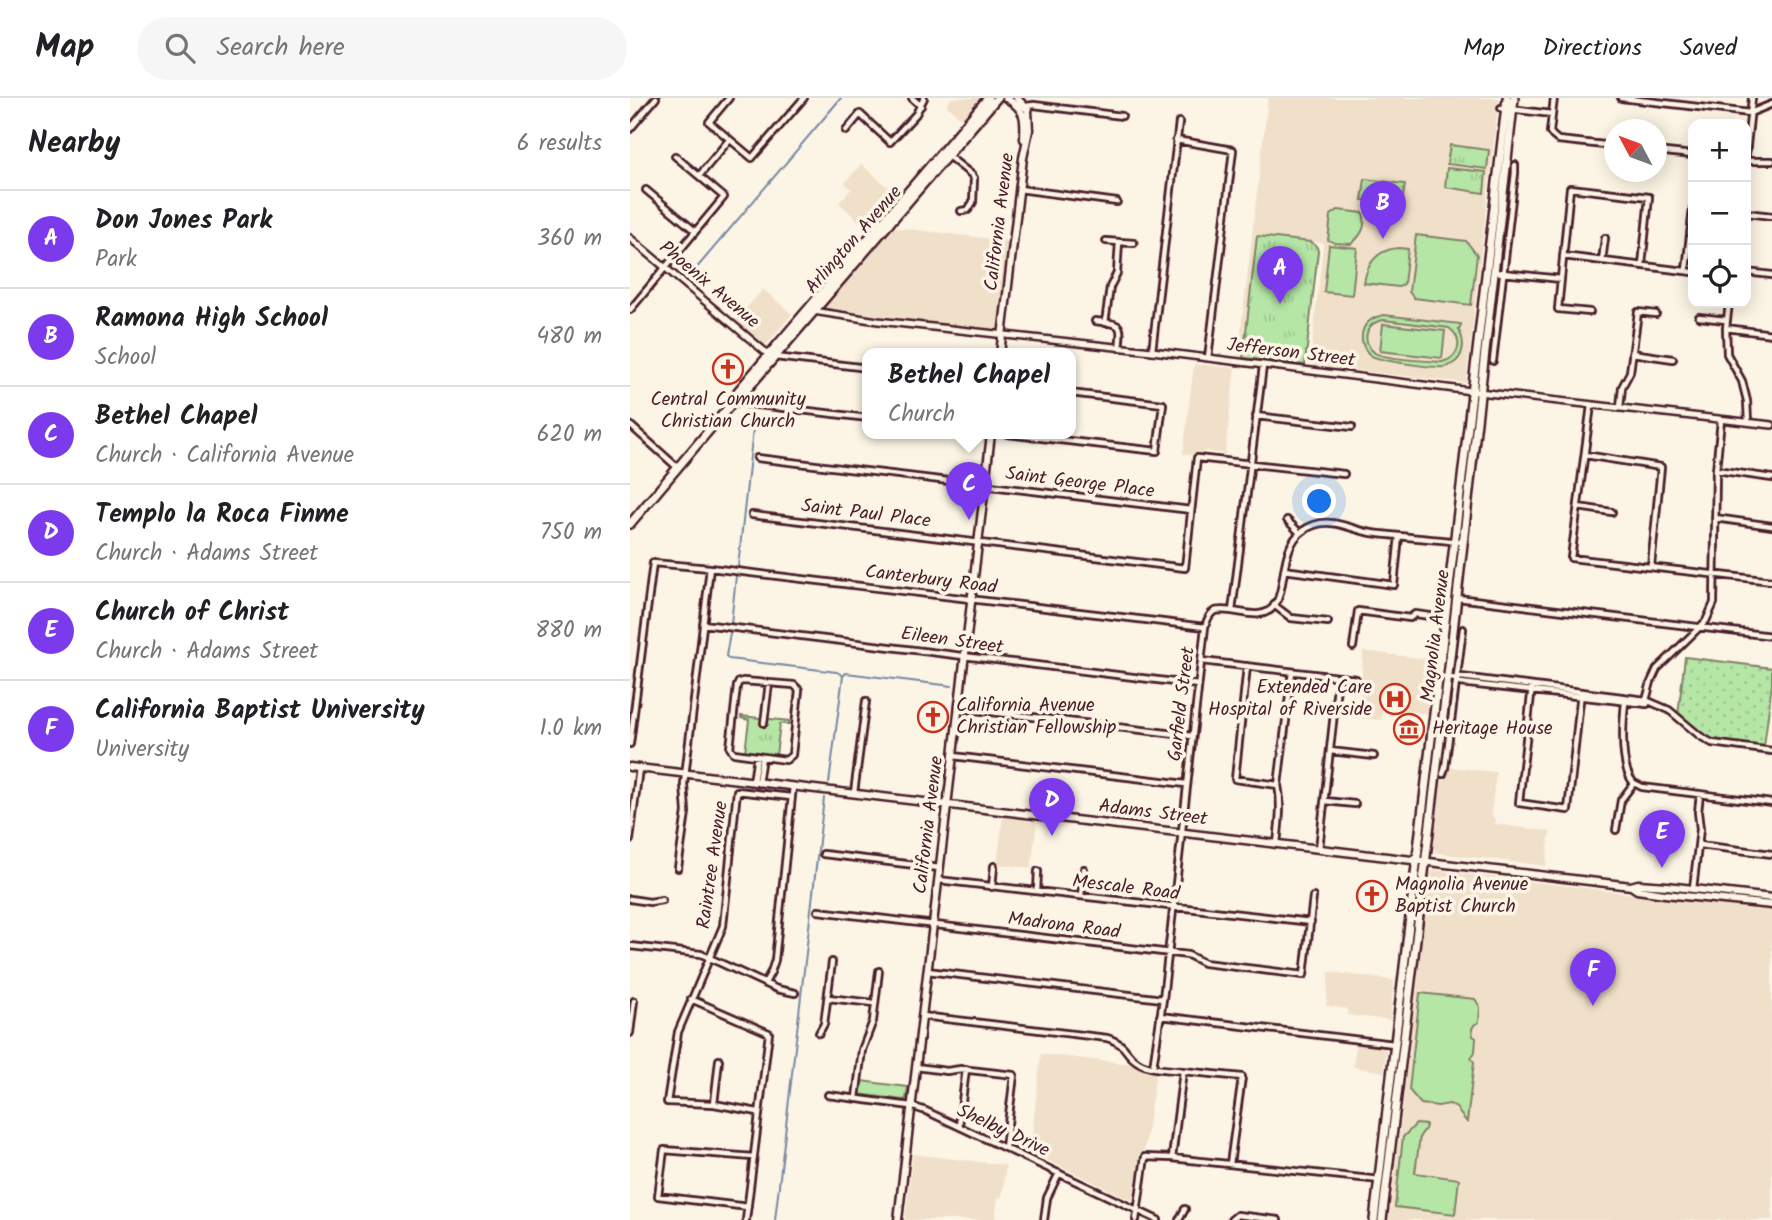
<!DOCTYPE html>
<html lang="en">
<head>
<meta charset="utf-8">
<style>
	:root { --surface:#fff; --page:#f6f6f6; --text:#202124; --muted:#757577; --line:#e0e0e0; --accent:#7c3aed }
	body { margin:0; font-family:Kalam,sans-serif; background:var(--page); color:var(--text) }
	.controls { position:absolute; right:21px; top:21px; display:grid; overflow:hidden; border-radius:14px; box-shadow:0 4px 18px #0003 }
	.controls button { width:63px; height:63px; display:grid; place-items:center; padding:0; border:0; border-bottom:2px solid var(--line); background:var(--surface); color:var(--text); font:35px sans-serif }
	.compass { position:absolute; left:974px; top:21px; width:63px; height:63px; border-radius:50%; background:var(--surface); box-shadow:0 4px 18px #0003; rotate:311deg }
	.you { position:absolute; left:690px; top:404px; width:24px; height:24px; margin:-18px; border:5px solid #fff; border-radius:50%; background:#1a73e8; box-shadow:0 0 0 10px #1a73e833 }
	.badge { display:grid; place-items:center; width:46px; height:46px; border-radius:50%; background:var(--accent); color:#fff; font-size:23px; font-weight:700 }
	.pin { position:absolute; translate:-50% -58px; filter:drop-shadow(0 2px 4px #0008) }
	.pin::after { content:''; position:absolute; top:37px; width:24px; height:21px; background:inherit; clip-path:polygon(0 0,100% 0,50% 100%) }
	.popup { position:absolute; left:232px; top:250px; width:214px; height:91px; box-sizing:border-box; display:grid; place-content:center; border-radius:14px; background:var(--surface); filter:drop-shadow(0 2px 5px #0005); font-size:23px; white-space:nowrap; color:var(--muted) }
	.popup b { font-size:26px; color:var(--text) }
	.popup::after { content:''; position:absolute; left:50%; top:100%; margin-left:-14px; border:14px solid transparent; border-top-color:var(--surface) }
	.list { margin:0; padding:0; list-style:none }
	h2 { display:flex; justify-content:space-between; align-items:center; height:91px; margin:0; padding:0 28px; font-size:30px }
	h2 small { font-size:23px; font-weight:400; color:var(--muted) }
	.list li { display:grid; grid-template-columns:46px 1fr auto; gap:21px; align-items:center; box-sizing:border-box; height:98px; padding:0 28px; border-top:2px solid var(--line) }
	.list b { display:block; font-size:26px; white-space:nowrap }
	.list p { margin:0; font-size:23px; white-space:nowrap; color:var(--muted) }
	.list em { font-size:23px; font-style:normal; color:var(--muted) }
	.icon { flex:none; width:38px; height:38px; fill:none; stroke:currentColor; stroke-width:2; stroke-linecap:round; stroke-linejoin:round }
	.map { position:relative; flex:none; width:1142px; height:1122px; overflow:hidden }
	header { display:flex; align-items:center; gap:42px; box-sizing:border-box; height:98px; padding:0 35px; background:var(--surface); border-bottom:2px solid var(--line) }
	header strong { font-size:33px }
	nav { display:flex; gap:38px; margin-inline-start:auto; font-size:24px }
	.search { width:490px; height:63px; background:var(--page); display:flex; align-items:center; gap:18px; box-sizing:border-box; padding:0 24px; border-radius:38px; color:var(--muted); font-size:26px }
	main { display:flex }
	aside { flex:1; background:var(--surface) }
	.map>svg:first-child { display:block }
</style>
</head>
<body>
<header>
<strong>Map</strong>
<div class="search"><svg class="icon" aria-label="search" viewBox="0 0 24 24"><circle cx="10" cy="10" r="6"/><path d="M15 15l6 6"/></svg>Search here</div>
<nav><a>Map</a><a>Directions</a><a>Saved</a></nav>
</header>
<main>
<aside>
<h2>Nearby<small>6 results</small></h2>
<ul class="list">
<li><span class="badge">A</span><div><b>Don Jones Park</b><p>Park</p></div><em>360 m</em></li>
<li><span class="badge">B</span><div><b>Ramona High School</b><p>School</p></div><em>480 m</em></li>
<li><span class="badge">C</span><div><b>Bethel Chapel</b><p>Church · California Avenue</p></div><em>620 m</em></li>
<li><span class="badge">D</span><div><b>Templo la Roca Finme</b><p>Church · Adams Street</p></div><em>750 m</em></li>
<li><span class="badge">E</span><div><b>Church of Christ</b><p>Church · Adams Street</p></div><em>880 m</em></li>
<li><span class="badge">F</span><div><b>California Baptist University</b><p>University</p></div><em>1.0 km</em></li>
</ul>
</aside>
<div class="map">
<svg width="1142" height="1122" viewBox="0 0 1142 1122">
	<defs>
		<pattern id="park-tufts" width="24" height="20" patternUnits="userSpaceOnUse" patternTransform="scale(1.75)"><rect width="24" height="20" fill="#b5e6a6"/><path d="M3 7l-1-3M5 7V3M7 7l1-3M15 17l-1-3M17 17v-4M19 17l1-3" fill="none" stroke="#9dc58f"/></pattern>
		<pattern id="garden-dots" width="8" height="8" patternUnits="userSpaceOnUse" patternTransform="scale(1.75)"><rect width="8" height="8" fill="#b5e6a6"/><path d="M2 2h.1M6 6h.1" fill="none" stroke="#9dc58f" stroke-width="1.8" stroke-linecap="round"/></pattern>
	</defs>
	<rect width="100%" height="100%" fill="#fcf5e5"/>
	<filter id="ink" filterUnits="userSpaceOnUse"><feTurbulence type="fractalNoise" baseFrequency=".0143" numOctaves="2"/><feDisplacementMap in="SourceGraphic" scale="14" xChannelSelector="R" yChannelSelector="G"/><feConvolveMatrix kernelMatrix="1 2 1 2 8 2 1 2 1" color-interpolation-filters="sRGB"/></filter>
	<g filter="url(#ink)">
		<!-- built -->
		<path fill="#f1e0c9" d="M322,0H350L332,21L316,7Z
			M638,0H869L836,285L680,267L693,145L627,138L613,258H608Z
			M231,66L267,97L238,131L209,105L221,91L215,85Z
			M263,129L378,143L367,234L193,210Z
			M133,191L162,216L136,247H133L105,223Z
			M564,266L605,270L595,356L576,353L562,357L553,356Z
			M733,553L807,562L800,616L753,611L751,622L726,620L732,576Z
			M818,669L866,674L861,716L866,724L865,726L920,733L916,768L806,755L803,751L811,682H814L817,679Z
			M373,719L407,724L401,770L367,766Z
			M804,772L972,792L1056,803L1067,805L1072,804L1142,812V1122H759L800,776Z
			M699,874L764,882L760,922L717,917L718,911L696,908Z
			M726,946L753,949L756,952L754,974L723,969Z
			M411,956L504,966L515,973L526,974L514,1054L510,1055L503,1103L400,1054Z
			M283,1056L376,1067L372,1099H368L365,1122H275Z"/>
		<!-- grass -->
		<path fill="#b5e6a6" stroke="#808268" stroke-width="2" fill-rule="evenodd" d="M735,81L775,86L772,107L732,102Z
			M708,112L733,115C737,128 732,137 721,146L705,145L698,142L701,117Z
			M786,137L836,143L847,157L841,207L784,200L779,194Z
			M699,147L727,150L722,197L694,194Z
			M768,150L778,151L774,186L769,189L734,185C737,165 747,152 768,150Z
			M754,217L831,226L830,230L828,231C837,245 834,265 814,269C804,270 747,263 740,257C733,251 730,241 733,232C736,223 744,219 754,217ZM754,222L819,230C834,241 830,260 812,264C798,263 754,261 745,255C738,250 735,242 737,235C739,227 746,223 754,222Z
			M753,226L815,233L812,260L750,253Z
			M790,895L845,901L850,909L849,924L844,927L842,931L843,938L846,940L845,954L841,960L844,964L837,1024L831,1017L825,1008L819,1006L808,1008L791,1006L779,992Z
			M231,983L278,989L276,1001L273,1002L229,996Z
			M786,1026L796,1027L795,1031L790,1038L785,1075L829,1081L825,1116L765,1109L773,1039Z"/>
		<!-- park -->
		<path fill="url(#park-tufts)" stroke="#808268" stroke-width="2" d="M820,47L859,52L857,71L817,66Z
			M817,70L856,74L854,95L815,89Z
			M627,138L681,144L687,149L688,153L675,267L613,260Z
			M111,618L159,623V626H150L146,657L115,654L119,622L111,620Z"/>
		<!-- garden -->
		<path fill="url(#garden-dots)" stroke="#808268" stroke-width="2" d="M1055,559L1142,570V585L1134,649L1087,643L1073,636L1048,617Z"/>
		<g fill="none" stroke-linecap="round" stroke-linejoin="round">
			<!-- stream -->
			<path stroke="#7489a2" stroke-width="2" d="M59,179L211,0
				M106,328L122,329L123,331L108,469
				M101,526L106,478
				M100,535L96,558L99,561L207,574L212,577
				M199,685L213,578L216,575L322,588
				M145,1122L194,700"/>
			<!-- minor casing -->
			<g stroke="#4a1f2b" stroke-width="10">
				<path id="minor" d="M99,0L79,24L122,60L174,0
					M282,0L291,8
					M924,0L920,34L923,38L928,42L984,48
					M991,0L1120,15L1142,6
					M396,8L404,7L492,18
					M871,10L922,16
					M0,31L26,0
					M216,33L230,16L260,44L286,16L294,0
					M546,42L603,52L578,260
					M1026,53L1063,57
					M1116,57L1122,0
					M318,58L342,77L344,80L343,104L338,112L331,113
					M1116,63H1142
					M69,78L99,42
					M389,91L487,104
					M16,92L65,133
					M1116,115L1142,118
					M489,144L504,145
					M933,158L1063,174
					M972,163L975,140
					M1056,172L1063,110
					M864,174L931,181
					M1116,174L1142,177
					M1099,205L1096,230L1097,256L1112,283L1117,303L1118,324
					M0,212L94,99L45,58
					M960,214L928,211L940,90L1019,99L1012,167
					M1069,219L1096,222
					M465,223C490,227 493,223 489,250
					M475,225L480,189L487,175L489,144L476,143
					M1096,230L1142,236
					M522,253L549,24
					M1002,255L1043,261
					M145,259L238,270
					M863,263L885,75V67
					M103,304L238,320
					M961,307L941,460L1142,483
					M990,310L992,289L1000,274L1008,214L1026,216
					M626,318L722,329
					M0,327L48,370
					M377,336L527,353L533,306L440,295
					M955,357L1031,369L1021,468
					M127,360L561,412
					M1086,372L1142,380
					M948,409L982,414
					M122,417L555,470L567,360L714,376
					M1085,420L1142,428
					M657,422L670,435
					M654,472L764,487L769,438
					M827,500L1142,538
					M644,507L661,520L698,524
					M602,513C610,514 621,517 629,516C668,512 637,443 684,427C704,420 722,432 742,435C772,439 803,441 833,444
					M73,526L568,587
					M723,549L728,513L780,520L785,516L815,520
					M572,563L726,581
					M617,568L605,681L648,687
					M809,578L826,581L830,585L1017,606
					M826,581L831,579L1016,602L1039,612L1070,638L1082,645L1142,653
					M113,583L164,587L169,592L162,657L156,662L104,655L100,650L107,588L109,584Z
					M902,588L889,705L938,712L951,594
					M1015,606L1021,584L1027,571L1076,523L1084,505L1086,372L1091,322
					M328,610L562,638
					M134,625L139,585
					M0,646L23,465L80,470L575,529
					M700,653L744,658
					M323,658L556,686
					M813,676L815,670L833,531
					M123,684L127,658
					M128,685L132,659
					M1004,685L1012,689L1142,705
					M224,695L236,603
					M695,703L725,706
					M986,732L991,702L1004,685C989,670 993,624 995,604
					M0,742L9,670
					M647,746C649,725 652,707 648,687L662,574
					M1069,747L1142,756
					M689,751L708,579
					M193,756L310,770
					M48,770L56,714L54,686L80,470
					M308,782L681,824
					M362,789L364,768
					M1063,791L1070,731L1068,714L1070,696
					M407,793L408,773
					M451,798L454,771
					M0,801L20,804L32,802
					M188,813L558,857L574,865L674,877L683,799
					M0,848L71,856L147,891L165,895
					M297,873L533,901
					M135,885L141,874L145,862L163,688
					M198,900L244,905
					M61,901L139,935L116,1122
					M292,918L477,940C499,947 493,955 508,964C521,972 538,971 553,973L542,1060
					M530,918L764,946
					M0,935L4,903
					M189,935L194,926L202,864
					M286,969L317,973L331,971L384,977L375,1050
					M523,969L533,901L575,529C580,511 585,511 602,513L633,268
					M553,973L612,979L600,1066
					M198,997L281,1008L296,1013L528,1122
					M226,1000L232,952L243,923L249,873
					M84,1006L89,962
					M128,1014L84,1006L37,1004L48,934L93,828L107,693L161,699
					M329,1028L336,971
					M118,1109L28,1098L34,1052L123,1059
					M414,1122L417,1100L429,1075
					M506,1122L515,1059L542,1060L750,1082
					M549,1122L555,1111
					M601,1122L607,1117L648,1122"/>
			</g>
			<!-- tertiary casing -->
			<g stroke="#4a1f2b" stroke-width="10">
				<path id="tertiary" d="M0,140L139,257
					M183,213L248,223L522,253L849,294L1142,327"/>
			</g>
			<!-- secondary casing -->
			<g stroke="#4a1f2b" stroke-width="11">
				<path id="secondary" d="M376,0C396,12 395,20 394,41
					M370,256L393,60L399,32L398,12L387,0
					M0,669L1001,788L1007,792L1035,796L1142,807
					M1001,788L1008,786L1037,788L1142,800
					M268,1122L361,336"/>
			</g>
			<!-- primary casing -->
			<g stroke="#4a1f2b" stroke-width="12">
				<path id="primary" d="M104,302L108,293L358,0
					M0,426L103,304L113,296L367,0
					M744,1122L877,0
					M752,1122L818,577L884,0"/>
			</g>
			<!-- minor -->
			<use href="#minor" stroke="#fcf5e5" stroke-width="4.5"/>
			<!-- tertiary -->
			<use href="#tertiary" stroke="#fcf5e5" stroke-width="5"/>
			<!-- secondary -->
			<use href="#secondary" stroke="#fcf5e5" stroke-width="6"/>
			<!-- primary -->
			<use href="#primary" stroke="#fcf5e5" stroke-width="7"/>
		</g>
	</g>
	<!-- icons -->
	<defs>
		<g id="church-ring" transform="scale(1.575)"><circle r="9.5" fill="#fcf5e5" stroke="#c8321e" stroke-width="1.5"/><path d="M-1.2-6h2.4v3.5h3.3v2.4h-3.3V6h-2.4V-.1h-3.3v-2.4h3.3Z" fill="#c8321e"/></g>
		<g id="hospital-ring" transform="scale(1.575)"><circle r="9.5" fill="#fcf5e5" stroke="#c8321e" stroke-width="1.5"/><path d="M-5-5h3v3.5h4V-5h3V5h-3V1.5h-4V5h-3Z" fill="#c8321e"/></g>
		<g id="museum-ring" transform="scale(1.575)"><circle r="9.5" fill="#fcf5e5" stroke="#c8321e" stroke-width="1.5"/><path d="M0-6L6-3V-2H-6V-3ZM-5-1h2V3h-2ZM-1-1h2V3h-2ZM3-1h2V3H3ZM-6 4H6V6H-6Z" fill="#c8321e"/></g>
	</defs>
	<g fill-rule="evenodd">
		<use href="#church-ring" x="98" y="271"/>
		<use href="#hospital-ring" x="765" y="601"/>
		<use href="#church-ring" x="303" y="619"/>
		<use href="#museum-ring" x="779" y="631"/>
		<use href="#church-ring" x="742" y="798"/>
	</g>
	<g text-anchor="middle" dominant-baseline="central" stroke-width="7" stroke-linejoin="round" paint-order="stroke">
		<!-- street labels -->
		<g font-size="19" fill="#4a1f2b" stroke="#fcf5e5">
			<text transform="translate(370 124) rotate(-83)">California Avenue</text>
			<text transform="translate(224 142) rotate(-49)">Arlington Avenue</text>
			<text transform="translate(79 187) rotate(40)">Phoenix Avenue</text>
			<text transform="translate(661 255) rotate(7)">Jefferson Street</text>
			<text transform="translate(450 385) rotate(7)">Saint George Place</text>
			<text transform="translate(236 416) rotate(7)">Saint Paul Place</text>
			<text transform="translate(301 482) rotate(7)">Canterbury Road</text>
			<text transform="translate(806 538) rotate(-83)">Magnolia Avenue</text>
			<text transform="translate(322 543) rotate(8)">Eileen Street</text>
			<text transform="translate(552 606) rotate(-83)">Garfield Street</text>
			<text transform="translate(523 715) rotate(7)">Adams Street</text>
			<text transform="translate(299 727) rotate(-83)">California Avenue</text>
			<text transform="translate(83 767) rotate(-82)">Raintree Avenue</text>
			<text transform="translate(496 790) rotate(7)">Mescale Road</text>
			<text transform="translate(434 828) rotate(7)">Madrona Road</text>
			<text transform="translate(373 1033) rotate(25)">Shelby Drive</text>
		</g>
		<!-- poi labels -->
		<g font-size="19" fill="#4a1f2b" stroke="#fcf5e5" text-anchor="start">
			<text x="98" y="302" text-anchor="middle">Central Community<tspan x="98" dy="22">Christian Church</tspan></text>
			<text x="742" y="590" text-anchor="end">Extended Care<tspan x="742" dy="22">Hospital of Riverside</tspan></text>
			<text x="326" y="608">California Avenue<tspan x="326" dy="22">Christian Fellowship</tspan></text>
			<text x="802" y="631">Heritage House</text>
			<text x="765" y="787">Magnolia Avenue<tspan x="765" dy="22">Baptist Church</tspan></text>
		</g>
	</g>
</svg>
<div class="controls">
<button>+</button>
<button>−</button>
<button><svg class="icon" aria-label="locate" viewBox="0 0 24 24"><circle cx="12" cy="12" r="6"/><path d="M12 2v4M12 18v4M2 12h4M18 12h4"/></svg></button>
</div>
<svg class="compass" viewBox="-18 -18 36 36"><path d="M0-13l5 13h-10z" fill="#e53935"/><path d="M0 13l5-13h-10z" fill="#757577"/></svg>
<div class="you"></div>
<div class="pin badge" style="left:650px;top:206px">A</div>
<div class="pin badge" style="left:753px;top:141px">B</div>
<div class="pin badge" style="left:339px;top:422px">C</div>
<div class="popup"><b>Bethel Chapel</b>Church</div>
<div class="pin badge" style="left:422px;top:738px">D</div>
<div class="pin badge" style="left:1032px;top:770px">E</div>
<div class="pin badge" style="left:963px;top:908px">F</div>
</div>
</main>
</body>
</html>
